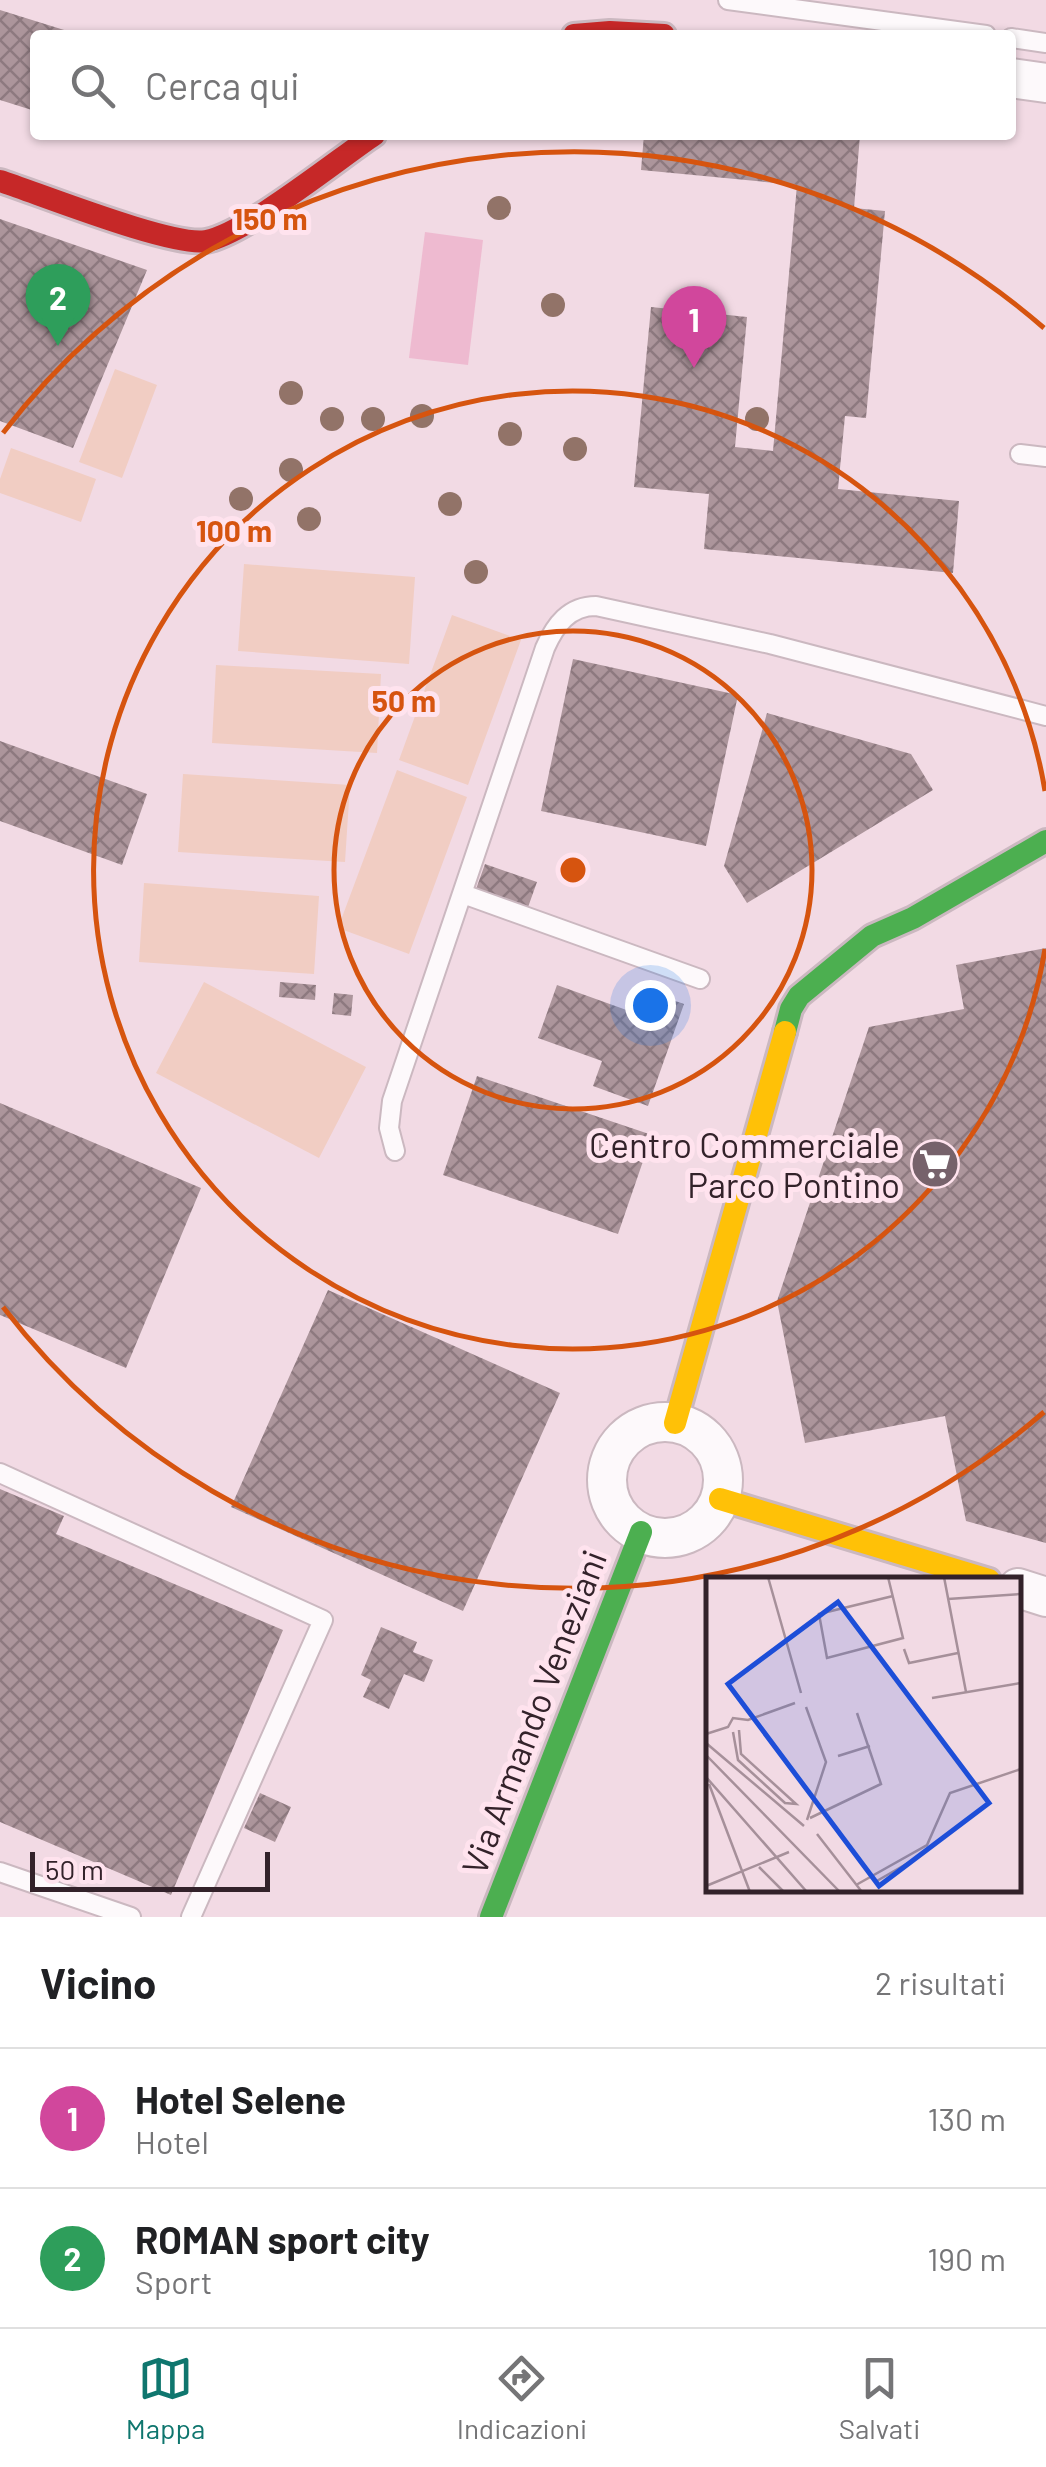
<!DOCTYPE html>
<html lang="it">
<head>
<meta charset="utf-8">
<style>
	:root { --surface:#fff; --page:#f2f2f2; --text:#202124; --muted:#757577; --line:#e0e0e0; --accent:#0f766e }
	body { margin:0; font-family:Barlow,sans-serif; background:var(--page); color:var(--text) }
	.scale { position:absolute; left:30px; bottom:25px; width:240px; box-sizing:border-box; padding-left:10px; border:5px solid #33222a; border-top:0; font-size:28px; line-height:35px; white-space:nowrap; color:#33222a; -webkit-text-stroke:8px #ffe3ee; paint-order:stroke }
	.you { position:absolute; left:650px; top:1005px; width:35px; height:35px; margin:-25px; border:8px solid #fff; border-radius:50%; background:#1a73e8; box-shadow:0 0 0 15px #1a73e833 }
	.badge { display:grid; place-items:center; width:65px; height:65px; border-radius:50%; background:var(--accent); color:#fff; font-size:32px; font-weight:700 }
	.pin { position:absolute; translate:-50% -82px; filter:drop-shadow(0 2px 5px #0008) }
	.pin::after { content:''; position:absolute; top:52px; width:35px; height:30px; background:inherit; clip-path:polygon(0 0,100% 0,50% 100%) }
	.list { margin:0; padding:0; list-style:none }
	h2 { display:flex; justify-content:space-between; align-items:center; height:130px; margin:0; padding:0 40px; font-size:42px }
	h2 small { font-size:32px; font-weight:400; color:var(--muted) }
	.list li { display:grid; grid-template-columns:65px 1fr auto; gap:30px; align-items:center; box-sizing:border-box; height:140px; padding:0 40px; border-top:2px solid var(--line) }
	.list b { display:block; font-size:38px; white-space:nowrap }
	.list p { margin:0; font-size:32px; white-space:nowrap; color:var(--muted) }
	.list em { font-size:32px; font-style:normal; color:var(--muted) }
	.icon { flex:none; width:55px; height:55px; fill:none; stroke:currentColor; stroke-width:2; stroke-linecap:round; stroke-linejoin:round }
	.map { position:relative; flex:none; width:1046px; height:1917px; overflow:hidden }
	.search { position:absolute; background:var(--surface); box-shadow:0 2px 8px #0004; left:30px; right:30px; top:30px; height:110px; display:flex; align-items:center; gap:25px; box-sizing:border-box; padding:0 35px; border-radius:10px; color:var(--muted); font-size:38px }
	.sheet { height:410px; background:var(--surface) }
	nav { display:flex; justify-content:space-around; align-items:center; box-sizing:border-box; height:140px; border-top:2px solid var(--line); background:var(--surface); font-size:28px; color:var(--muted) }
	nav a { display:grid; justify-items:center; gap:5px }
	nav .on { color:var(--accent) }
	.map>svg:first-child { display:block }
</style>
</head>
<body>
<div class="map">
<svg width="1046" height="1917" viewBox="0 0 1046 1917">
	<defs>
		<pattern id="building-cross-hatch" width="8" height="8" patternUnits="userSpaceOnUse" patternTransform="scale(2.5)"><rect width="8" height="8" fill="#ac959b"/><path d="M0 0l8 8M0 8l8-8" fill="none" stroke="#8d797f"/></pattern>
	</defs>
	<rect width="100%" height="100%" fill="#f2dae4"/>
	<!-- green -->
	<path fill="#f1cdc3" d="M115,369L157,385L122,478L79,462Z
		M11,448L96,479L81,522L0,493V479Z
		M244,564L415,577L409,664L238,651Z
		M452,615L521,640L468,785L399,760Z
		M216,665L381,674L377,753L212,743Z
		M397,770L467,797L409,954L338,928Z
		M183,774L350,785L345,862L178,852Z
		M144,883L319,896L314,974L139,962Z
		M204,982L366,1067L319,1158L156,1073Z"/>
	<!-- water -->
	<path fill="#eebad0" d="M425,232L483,240L468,365L409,358Z"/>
	<!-- building -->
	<path fill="url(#building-cross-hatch)" d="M0,10L77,34L35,35V111L0,100Z
		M644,135H860L854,208L885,211L866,418L845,416L838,489L959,501L953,573L704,549L709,494L634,487L651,307L747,317L735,447L773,451L797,185L641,170Z
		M0,219L147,270L73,448L0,421Z
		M573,659L738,695L706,846L541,811Z
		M767,713L911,754L933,790L747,903L724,866Z
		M0,741L147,794L122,865L0,821Z
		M485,864L537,882L527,910L475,892Z
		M1046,948V1543L966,1521L945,1416L805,1443L777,1301L869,1027L964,1009L956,965Z
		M280,982L316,985L315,1000L279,997Z
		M557,985L632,1012L641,989L684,1004L648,1106L593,1086L602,1061L538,1038Z
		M334,993L353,995L351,1016L332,1014Z
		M477,1076L652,1135L618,1234L443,1175Z
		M0,1103L201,1188L126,1368L0,1315Z
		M328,1290L560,1393L463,1611L231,1507Z
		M0,1489L64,1516L56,1534L283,1630L171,1895L0,1822Z
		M381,1627L417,1642L413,1652L433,1660L424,1682L404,1674L389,1709L363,1697L371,1680L361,1675Z
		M260,1793L291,1807L275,1842L244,1828Z"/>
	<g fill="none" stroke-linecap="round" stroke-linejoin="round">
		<!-- lane casing -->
		<g stroke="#cbb8c0" stroke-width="22">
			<path id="lane" d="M728,0L986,35
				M1011,38L1046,43
				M1020,454L1046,457
				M463,894L700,979
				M395,1151L389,1128L392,1101L545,648C555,625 569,606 596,606L770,644L1046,716
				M0,1473L323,1620L191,1917
				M0,1872L131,1917"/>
		</g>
		<!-- street casing -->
		<g stroke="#cbb8c0" stroke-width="42">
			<path id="street" d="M1011,78L1046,83
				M607 1480a58 58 0 1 1 116 0a58 58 0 1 1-116 0Z
				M1018,1588L1046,1597"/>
		</g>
		<!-- fast casing -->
		<g stroke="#cbb8c0" stroke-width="28">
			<path id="fast" d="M785,1032L791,1009L799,996L872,936L913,918L1046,841
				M491,1917L641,1532"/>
		</g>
		<!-- slow casing -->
		<g stroke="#cbb8c0" stroke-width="28">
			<path id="slow" d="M675,1423L785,1032
				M720,1499L989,1580"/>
		</g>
		<!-- jam casing -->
		<g stroke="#cbb8c0" stroke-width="28">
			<path id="jam" d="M574,35L610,32L664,35
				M0,181C40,194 172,247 206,241C244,235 337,160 374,135"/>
		</g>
		<!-- lane -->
		<use href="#lane" stroke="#fdf9fb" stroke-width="18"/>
		<!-- street -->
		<use href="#street" stroke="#fdf9fb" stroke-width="38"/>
		<!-- fast -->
		<use href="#fast" stroke="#4caf50" stroke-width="22"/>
		<!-- slow -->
		<use href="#slow" stroke="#ffc107" stroke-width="22"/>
		<!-- jam -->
		<use href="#jam" stroke="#c62828" stroke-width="22"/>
	</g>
	<!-- trees -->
	<g fill="#927368">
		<circle cx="499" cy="208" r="12"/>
		<circle cx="553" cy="305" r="12"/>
		<circle cx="291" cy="393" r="12"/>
		<circle cx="422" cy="416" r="12"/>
		<circle cx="332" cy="419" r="12"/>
		<circle cx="373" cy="419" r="12"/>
		<circle cx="757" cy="419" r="12"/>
		<circle cx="510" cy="434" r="12"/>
		<circle cx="575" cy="449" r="12"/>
		<circle cx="291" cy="470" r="12"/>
		<circle cx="241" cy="499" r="12"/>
		<circle cx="450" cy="504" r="12"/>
		<circle cx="309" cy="519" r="12"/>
		<circle cx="476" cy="572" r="12"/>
	</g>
	<!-- distance rings -->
	<g fill="none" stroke="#d6540f" stroke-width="5">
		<circle cx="573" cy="870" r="239"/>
		<path d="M1045 949A479 479 0 1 1 1045 791"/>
		<path d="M1044 1412A718 718 0 0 1 3 1307M3 433A718 718 0 0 1 1044 328"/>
	</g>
	<!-- icons -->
	<defs>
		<g id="supermarket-disc" transform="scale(2.5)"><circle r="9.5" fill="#76626b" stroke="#ffe3ee"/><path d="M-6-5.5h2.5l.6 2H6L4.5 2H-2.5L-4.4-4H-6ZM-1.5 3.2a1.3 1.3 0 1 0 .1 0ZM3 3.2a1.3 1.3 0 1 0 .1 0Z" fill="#fff"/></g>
	</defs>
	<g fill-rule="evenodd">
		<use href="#supermarket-disc" x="935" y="1164"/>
	</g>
	<g text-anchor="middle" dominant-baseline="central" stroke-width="10" stroke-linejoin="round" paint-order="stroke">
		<!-- poi labels -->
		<g font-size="35" fill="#33222a" stroke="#ffe3ee" text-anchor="end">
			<text x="900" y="1144">Centro Commerciale<tspan x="900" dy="40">Parco Pontino</tspan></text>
		</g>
		<!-- street labels -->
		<g font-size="35" fill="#33222a" stroke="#ffe3ee">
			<text transform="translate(533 1712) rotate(-69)">Via Armando Veneziani</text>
		</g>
	</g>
	<!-- overview -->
	<g transform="translate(706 1577)">
		<rect width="315" height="315" fill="#f2dae4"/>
		<path fill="none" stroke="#a6909a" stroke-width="2.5" d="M62,0L95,116M182,0L197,61L121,81L113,37L187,19M238,0L260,115M242,22L315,17M198,72L203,86L252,76M226,121L315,106M100,130L120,185L101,243M27,155L32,183L79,226L90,227L35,177L33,153M0,157L22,150L27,141L42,143L89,126M0,166L98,249M0,178L134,315M132,179L164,169M0,200L101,315M3,207L44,315M104,241L175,207L151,136M111,257L156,315M53,290L78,315M169,305L209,282M150,308L221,268L244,216L315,192M0,309L83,275"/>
		<path fill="#1d4ed8" fill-opacity="0.15" stroke="#1d4ed8" stroke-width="5" d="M132,25L283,226L173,309L22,107Z"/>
		<rect width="315" height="315" fill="none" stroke="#33222a" stroke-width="5"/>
	</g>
	<circle cx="573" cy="870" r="15" fill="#d6540f" stroke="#ffe3ee" stroke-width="5"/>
	<g font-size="30" text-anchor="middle" font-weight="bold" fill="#d6540f" stroke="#ffe3ee" stroke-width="10" stroke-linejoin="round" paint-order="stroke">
		<text x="270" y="230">150 m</text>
		<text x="234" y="542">100 m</text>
		<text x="404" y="712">50 m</text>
	</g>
</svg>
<div class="scale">50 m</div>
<div class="you"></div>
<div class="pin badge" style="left:694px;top:368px;background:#d1479c">1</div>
<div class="pin badge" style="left:58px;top:346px;background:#2e9e5b">2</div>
<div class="search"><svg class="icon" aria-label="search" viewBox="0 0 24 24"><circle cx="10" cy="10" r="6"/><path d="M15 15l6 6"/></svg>Cerca qui</div>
</div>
<section class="sheet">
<h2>Vicino<small>2 risultati</small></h2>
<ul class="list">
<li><span class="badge" style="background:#d1479c">1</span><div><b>Hotel Selene</b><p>Hotel</p></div><em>130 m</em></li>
<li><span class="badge" style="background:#2e9e5b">2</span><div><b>ROMAN sport city</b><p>Sport</p></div><em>190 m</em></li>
</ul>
</section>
<nav>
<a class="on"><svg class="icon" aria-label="map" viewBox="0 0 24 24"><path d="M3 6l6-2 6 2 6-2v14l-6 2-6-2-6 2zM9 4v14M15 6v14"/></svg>Mappa</a>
<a><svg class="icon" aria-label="directions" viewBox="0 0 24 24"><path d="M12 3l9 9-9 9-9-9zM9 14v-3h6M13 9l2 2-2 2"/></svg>Indicazioni</a>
<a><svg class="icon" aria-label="saved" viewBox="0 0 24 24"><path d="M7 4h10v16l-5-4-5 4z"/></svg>Salvati</a>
</nav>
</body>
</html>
